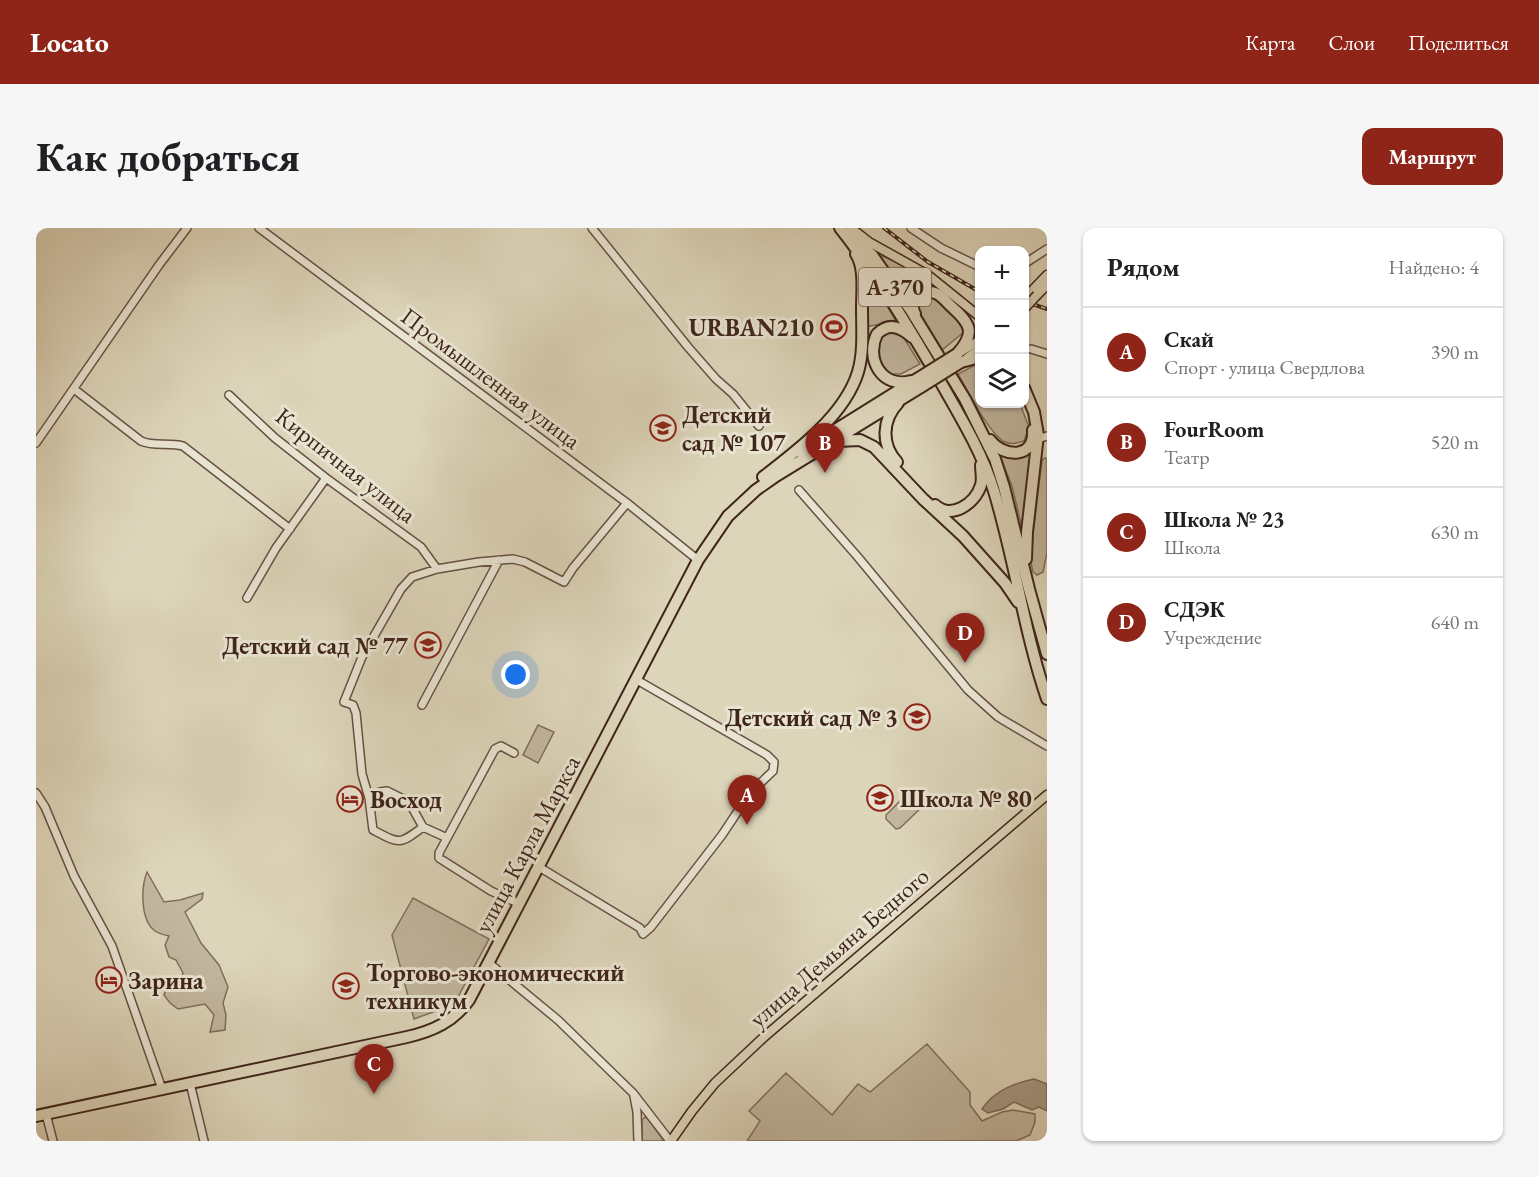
<!DOCTYPE html>
<html lang="ru">
<head>
<meta charset="utf-8">
<style>
	:root { --surface:#fff; --page:#f6f6f6; --text:#202124; --muted:#757577; --line:#e0e0e0; --accent:#8f2418 }
	body { margin:0; font-family:"EB Garamond",serif; background:var(--page); color:var(--text) }
	.controls { position:absolute; right:18px; top:18px; display:grid; overflow:hidden; border-radius:12px; box-shadow:0 2px 4px #0004 }
	.controls button { width:54px; height:54px; display:grid; place-items:center; padding:0; border:0; border-bottom:2px solid var(--line); background:var(--surface); color:var(--text); font:30px sans-serif }
	.you { position:absolute; left:480px; top:447px; width:21px; height:21px; margin:-15px; border:4px solid #fff; border-radius:50%; background:#1a73e8; box-shadow:0 0 0 9px #1a73e833 }
	.badge { display:grid; place-items:center; width:39px; height:39px; border-radius:50%; background:var(--accent); color:#fff; font-size:20px; font-weight:700 }
	.pin { position:absolute; translate:-50% -50px; filter:drop-shadow(0 2px 3px #0008) }
	.pin::after { content:''; position:absolute; top:32px; width:21px; height:18px; background:inherit; clip-path:polygon(0 0,100% 0,50% 100%) }
	.list { margin:0; padding:0; list-style:none }
	h2 { display:flex; justify-content:space-between; align-items:center; height:78px; margin:0; padding:0 24px; font-size:26px }
	h2 small { font-size:20px; font-weight:400; color:var(--muted) }
	.list li { display:grid; grid-template-columns:39px 1fr auto; gap:18px; align-items:center; box-sizing:border-box; height:90px; padding:0 24px; border-top:2px solid var(--line) }
	.list b { display:block; font-size:22px; white-space:nowrap }
	.list p { margin:0; font-size:20px; white-space:nowrap; color:var(--muted) }
	.list em { font-size:20px; font-style:normal; color:var(--muted) }
	.icon { flex:none; width:33px; height:33px; fill:none; stroke:currentColor; stroke-width:2; stroke-linecap:round; stroke-linejoin:round }
	.map { position:relative; flex:none; width:1011px; height:913px; overflow:hidden; border-radius:12px }
	header { display:flex; align-items:center; gap:36px; box-sizing:border-box; height:84px; padding:0 30px; background:var(--accent); color:#fff }
	header strong { font-size:28px }
	nav { display:flex; gap:33px; margin-inline-start:auto; font-size:21px }
	.intro { display:flex; align-items:center; justify-content:space-between; box-sizing:border-box; height:144px; padding:0 36px }
	h1 { margin:0; font-size:42px }
	.button { padding:15px 27px; border-radius:12px; background:var(--accent); color:#fff; font-size:21px; font-weight:700 }
	main { display:flex; gap:36px; padding:0 36px }
	aside { flex:1; background:var(--surface); border-radius:12px; box-shadow:0 2px 4px #0004 }
	.map>svg:first-child { display:block }
</style>
</head>
<body>
<header>
<strong>Locato</strong>
<nav><a>Карта</a><a>Слои</a><a>Поделиться</a></nav>
</header>
<div class="intro"><h1>Как добраться</h1><a class="button">Маршрут</a></div>
<main>
<div class="map">
<svg width="1011" height="913" viewBox="0 0 1011 913">
	<rect width="100%" height="100%" fill="#ddd5ba"/>
	<filter id="stains"><feTurbulence type="fractalNoise" baseFrequency=".00333" numOctaves="4"/><feColorMatrix values="0 0 0 0 .2 0 0 0 0 .09 0 0 0 0 .02 0 0 0 .5 -.17"/></filter>
	<radialGradient id="worn" r=".72"><stop offset=".6" stop-color="#630" stop-opacity="0"/><stop offset="1" stop-color="#630" stop-opacity=".3"/></radialGradient>
	<!-- green -->
	<path fill="#c2b79f" stroke="#806e5d" stroke-width="1.5" d="M846,28C865,36 888,45 901,62L875,73L844,30Z
		M830,42L860,93L829,99Z
		M900,69L926,95L928,104L906,122L880,79L884,70Z
		M853,103L865,105L884,136L865,146H854C841,133 832,113 853,103Z
		M943,135L944,176H984L993,199L988,213C981,215 975,217 969,214C953,206 932,163 922,146Z
		M996,219L987,304L976,258L963,225Z
		M1009,230L1011,231V325L1007,344L1001,347L997,344L994,330L1006,232Z
		M502,497L518,504L502,535L487,527Z
		M875,562C881,561 889,570 890,575L864,600L860,601L850,591V587Z
		M111,644L128,674L144,672L167,665L166,671L149,684L165,715L183,737L192,759L187,775L190,787L189,802L174,804L178,787L169,776L142,781L134,775L128,767L131,759L144,755L147,745L140,732L133,729L129,717L133,708C129,707 123,706 119,703C104,692 105,659 111,644Z
		M377,670L453,711L423,767L408,780L378,791L356,707Z
		M891,816L934,864V877L946,893L966,884L977,882L999,886V894L994,907L980,913H711L724,893L713,883L750,845L796,887L822,856L834,864Z
		M609,889L612,891L628,913H606V892Z"/>
	<!-- water -->
	<path fill="#a79984" stroke="#7d6b5a" stroke-width="1.5" d="M998,851L1011,856V883L1003,879L996,882L978,874L967,881L952,885L946,881C958,863 978,855 998,851Z"/>
	<g fill="none" stroke-linecap="round" stroke-linejoin="round">
		<!-- minor casing -->
		<g stroke="#665143" stroke-width="10">
			<path id="minor" d="M223,0L591,275L662,332
				M556,0L652,119L680,151L697,166L723,198
				M875,0L905,20L944,39
				M988,36L1011,21
				M995,121L1011,126
				M38,161L105,213C118,219 133,214 147,218L254,301
				M193,167L239,210L290,250L385,319L401,341
				M1001,211L1011,208
				M0,215L123,37L151,0
				M763,262L821,328L932,462L962,489L1011,518
				M211,370L240,320L290,250
				M386,477L463,332
				M478,525L465,518L459,521L403,625V630L455,663L484,676
				M0,565L9,579L38,648L76,718L126,861
				M333,570L344,564L351,563L373,574L387,599L411,610
				M387,599C363,617 364,616 337,602L333,570L326,546L320,485L317,477L308,474L326,429L365,361L376,349L401,341L443,334L477,331L489,334L528,354L537,340L591,275
				M503,639L604,700L607,706L615,699L686,607L714,565L737,543L738,534L731,527L601,452
				M453,735L522,792L597,865L634,913
				M154,855L168,913
				M598,868L601,884L602,913
				M10,886L17,913"/>
		</g>
		<!-- major casing -->
		<g stroke="#3f251b" stroke-width="11">
			<path id="major" d="M815,0L833,14L892,47L944,89
				M1001,67L1011,57
				M988,71L1011,47
				M924,124L944,112
				M931,130L944,121
				M635,913L656,883L679,855L728,809L1011,567"/>
		</g>
		<!-- highway casing -->
		<g stroke="#3f251b" stroke-width="14">
			<path id="highway" d="M804,0C842,48 873,100 904,153C924,188 946,224 958,263C979,332 988,404 1011,471
				M817,8L836,27L874,81L929,171L959,231L968,259L993,361L1011,426
				M879,86C872,73 885,60 899,65C906,67 911,75 917,80C936,97 939,106 921,126
				M925,134L944,129
				M875,153C846,161 829,131 841,106C853,94 865,99 876,109
				M988,160L998,184L1002,207L991,304L990,331
				M954,212C968,230 999,231 997,202
				M801,213L824,212L838,219L887,271L927,308L969,355L982,374
				M764,224L881,151
				M861,234C845,217 846,192 862,175
				M727,249C761,223 809,187 822,144C828,124 826,101 826,80C826,63 829,40 820,26
				M899,277C915,292 939,276 945,257C947,251 945,244 945,237
				M0,888L371,809C397,803 417,794 433,772L662,332L692,288L720,262L740,248L885,159"/>
		</g>
		<!-- minor -->
		<use href="#minor" stroke="#e9e4d2" stroke-width="7"/>
		<!-- major -->
		<use href="#major" stroke="#ddd5ba" stroke-width="8"/>
		<!-- highway -->
		<use href="#highway" stroke="#ddd5ba" stroke-width="10"/>
		<!-- rail casing -->
		<g stroke="#3f251b" stroke-width="4">
			<path id="rail" d="M848,0L892,34L944,64
				M988,73L1011,81"/>
		</g>
		<!-- rail -->
		<use href="#rail" stroke="#e9e4d2" stroke-width="1.5" stroke-dasharray="4.5" stroke-linecap="butt"/>
		<!-- major-bridge casing -->
		<g stroke="#3f251b" stroke-width="11" stroke-linecap="butt">
			<path id="major-bridge" d="M988,81L1001,67"/>
		</g>
		<!-- highway-bridge casing -->
		<g stroke="#3f251b" stroke-width="14" stroke-linecap="butt">
			<path id="highway-bridge" d="M881,151L921,126
				M885,159L925,134"/>
		</g>
		<!-- major-bridge -->
		<use href="#major-bridge" stroke="#ddd5ba" stroke-width="8"/>
		<!-- highway-bridge -->
		<use href="#highway-bridge" stroke="#ddd5ba" stroke-width="10"/>
	</g>
	<!-- icons -->
	<defs>
		<g id="stadium-ring" transform="scale(1.35)"><circle r="9.5" fill="#e9e4d2" stroke="#8f2418" stroke-width="1.5"/><path d="M0-5a6.5 5 0 1 0 0 10a6.5 5 0 1 0 0-10ZM-3.5-1.8h7v3.6h-7Z" fill="#8f2418"/></g>
		<g id="school-ring" transform="scale(1.35)"><circle r="9.5" fill="#e9e4d2" stroke="#8f2418" stroke-width="1.5"/><path d="M0-5L7-2L0 1L-7-2ZM-4 1L0 2.5L4 1V4Q0 6-4 4Z" fill="#8f2418"/></g>
		<g id="hotel-ring" transform="scale(1.35)"><circle r="9.5" fill="#e9e4d2" stroke="#8f2418" stroke-width="1.5"/><path d="M-6-4.5h1.5V1H6V5H4.5V3h-9V5H-6ZM-4 0a1.8 1.8 0 1 1 3.6 0ZM.5 0V-2.5h3Q6-2.5 6 0Z" fill="#8f2418"/></g>
		<g id="university-ring" transform="scale(1.35)"><circle r="9.5" fill="#e9e4d2" stroke="#8f2418" stroke-width="1.5"/><path d="M0-5L7-2L0 1L-7-2ZM-4 1L0 2.5L4 1V4Q0 6-4 4Z" fill="#8f2418"/></g>
	</defs>
	<g fill-rule="evenodd">
		<use href="#stadium-ring" x="798" y="99"/>
		<use href="#school-ring" x="627" y="200"/>
		<use href="#school-ring" x="392" y="417"/>
		<use href="#school-ring" x="881" y="489"/>
		<use href="#school-ring" x="844" y="570"/>
		<use href="#hotel-ring" x="314" y="571"/>
		<use href="#hotel-ring" x="73" y="752"/>
		<use href="#university-ring" x="310" y="758"/>
	</g>
	<g text-anchor="middle" dominant-baseline="central" stroke-width="6" stroke-linejoin="round" paint-order="stroke">
		<!-- shield labels -->
		<rect fill="#e9e4d2" stroke="#725e52" stroke-width="1.5" x="823" y="40" width="72" height="38" rx="4.5"/>
		<g font-size="22" font-weight="bold" fill="#3f251b">
			<text x="859" y="59">А-370</text>
		</g>
		<!-- poi labels -->
		<g font-size="24" font-weight="bold" fill="#3f251b" stroke="#e9e4d2" text-anchor="start">
			<text x="778" y="99" text-anchor="end">URBAN210</text>
			<text x="646" y="186">Детский<tspan x="646" dy="28">сад № 107</tspan></text>
			<text x="372" y="417" text-anchor="end">Детский сад № 77</text>
			<text x="862" y="489" text-anchor="end">Детский сад № 3</text>
			<text x="864" y="570">Школа № 80</text>
			<text x="334" y="571">Восход</text>
			<text x="330" y="744">Торгово-экономический<tspan x="330" dy="28">техникум</tspan></text>
			<text x="92" y="752">Зарина</text>
		</g>
		<!-- street labels -->
		<g font-size="24" fill="#3f251b" stroke="#e9e4d2">
			<text transform="translate(455 150) rotate(37)">Промышленная улица</text>
			<text transform="translate(310 237) rotate(38)">Кирпичная улица</text>
			<text transform="translate(491 616) rotate(-62)">улица Карла Маркса</text>
			<text transform="translate(803 719) rotate(-41)">улица Демьяна Бедного</text>
		</g>
	</g>
	<rect width="100%" height="100%" filter="url(#stains)"/>
	<rect width="100%" height="100%" fill="url(#worn)"/>
</svg>
<div class="controls">
<button>+</button>
<button>−</button>
<button><svg class="icon" aria-label="layers" viewBox="0 0 24 24"><path d="M12 4l9 5-9 5-9-5zM3 14l9 5 9-5"/></svg></button>
</div>
<div class="you"></div>
<div class="pin badge" style="left:711px;top:597px">A</div>
<div class="pin badge" style="left:789px;top:245px">B</div>
<div class="pin badge" style="left:338px;top:866px">C</div>
<div class="pin badge" style="left:929px;top:435px">D</div>
</div>
<aside>
<h2>Рядом<small>Найдено: 4</small></h2>
<ul class="list">
<li><span class="badge">A</span><div><b>Скай</b><p>Спорт · улица Свердлова</p></div><em>390 m</em></li>
<li><span class="badge">B</span><div><b>FourRoom</b><p>Театр</p></div><em>520 m</em></li>
<li><span class="badge">C</span><div><b>Школа № 23</b><p>Школа</p></div><em>630 m</em></li>
<li><span class="badge">D</span><div><b>СДЭК</b><p>Учреждение</p></div><em>640 m</em></li>
</ul>
</aside>
</main>
</body>
</html>
